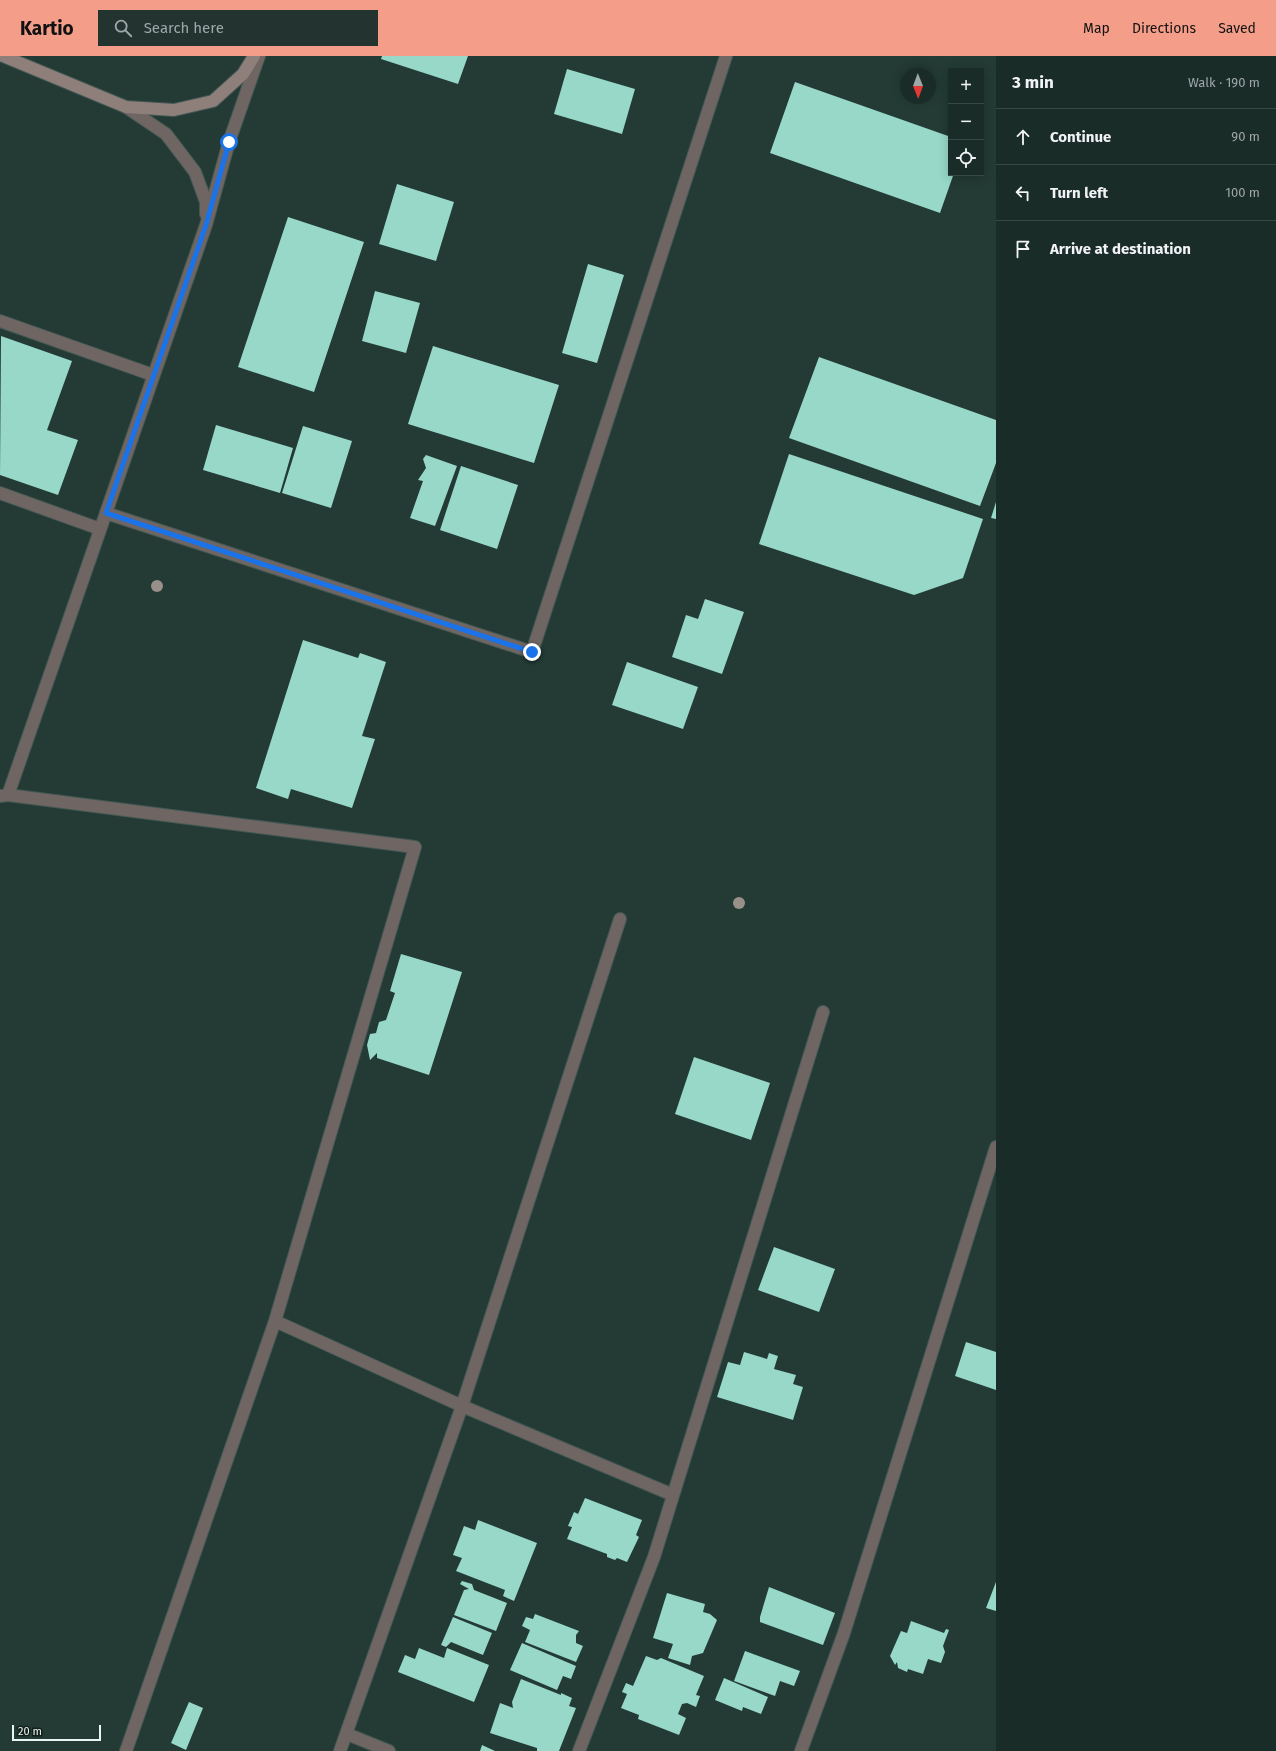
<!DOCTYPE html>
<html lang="en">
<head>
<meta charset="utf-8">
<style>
	:root { --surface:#1a2c28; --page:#233430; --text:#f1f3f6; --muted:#9fa7a8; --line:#384845; --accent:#f49e89 }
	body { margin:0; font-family:"Fira Sans",sans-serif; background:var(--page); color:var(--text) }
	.controls { position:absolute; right:12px; top:12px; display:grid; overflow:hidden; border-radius:0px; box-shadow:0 2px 10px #0003 }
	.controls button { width:36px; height:36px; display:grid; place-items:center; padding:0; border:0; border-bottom:1px solid var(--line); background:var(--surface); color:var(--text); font:20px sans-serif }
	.compass { position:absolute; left:900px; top:12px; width:36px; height:36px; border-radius:50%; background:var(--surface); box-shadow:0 2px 10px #0003; rotate:179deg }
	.scale { position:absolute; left:12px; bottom:10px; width:89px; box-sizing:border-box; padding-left:4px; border:2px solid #e8f6f2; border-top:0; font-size:11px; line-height:14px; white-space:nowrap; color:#e8f6f2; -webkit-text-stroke:3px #151f1c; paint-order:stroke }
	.stop { position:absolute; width:12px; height:12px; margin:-9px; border:3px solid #1a73e8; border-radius:50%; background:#fff }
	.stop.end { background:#1a73e8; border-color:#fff; box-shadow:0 1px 4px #0008 }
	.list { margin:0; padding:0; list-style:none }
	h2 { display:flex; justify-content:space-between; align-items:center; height:52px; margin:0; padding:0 16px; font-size:17px }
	h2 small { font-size:13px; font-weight:400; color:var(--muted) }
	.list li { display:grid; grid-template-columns:26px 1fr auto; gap:12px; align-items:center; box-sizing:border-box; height:56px; padding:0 16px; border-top:1px solid var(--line) }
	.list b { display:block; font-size:15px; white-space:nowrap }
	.list em { font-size:13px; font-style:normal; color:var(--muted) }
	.icon { flex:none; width:22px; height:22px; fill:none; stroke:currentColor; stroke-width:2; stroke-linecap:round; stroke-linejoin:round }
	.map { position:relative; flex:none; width:996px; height:1695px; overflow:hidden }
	header { display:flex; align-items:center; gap:24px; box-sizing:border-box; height:56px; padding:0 20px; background:var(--accent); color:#111 }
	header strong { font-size:19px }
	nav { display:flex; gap:22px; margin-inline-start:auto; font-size:14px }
	.search { width:280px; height:36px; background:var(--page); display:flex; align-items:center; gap:10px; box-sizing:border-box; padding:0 14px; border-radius:0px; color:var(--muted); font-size:15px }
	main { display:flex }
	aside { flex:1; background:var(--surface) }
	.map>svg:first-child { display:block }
</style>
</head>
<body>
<header>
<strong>Kartio</strong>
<div class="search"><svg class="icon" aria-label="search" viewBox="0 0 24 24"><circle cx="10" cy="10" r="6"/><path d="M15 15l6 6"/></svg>Search here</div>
<nav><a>Map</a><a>Directions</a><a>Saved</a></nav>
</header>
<main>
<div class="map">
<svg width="996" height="1695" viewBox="0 0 996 1695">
	<rect width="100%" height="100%" fill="#233a35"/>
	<!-- building -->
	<path fill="#97d8c8" d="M382,0H468L458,28L381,3Z
		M567,13L635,33L622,78L554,58Z
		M795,26L951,81V117H954L940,157L770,97Z
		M397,128L454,146L436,205L379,188Z
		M288,161L364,186L314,336L238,311Z
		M588,208L624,219L597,307L562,297Z
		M375,235L420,247L406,297L362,285Z
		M1,280L72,305L47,374L78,384L58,439L0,419Z
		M433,290L559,329L534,407L408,368Z
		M819,301L996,364V407L980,450L789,382Z
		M216,369L293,392L280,437L203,414Z
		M303,370L352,385L331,452L282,437Z
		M789,398L983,463L963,522L914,539L759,488Z
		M426,399L457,410L435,470L410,462L423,425L418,424L426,412L423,403Z
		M461,410L518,429L497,493L440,474Z
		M996,446V463L991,462Z
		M705,543L744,556L722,618L672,601L686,559L698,563Z
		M303,584L358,602L360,597L386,606L362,680L375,683L352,752L291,733L288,743L256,732Z
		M627,606L698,631L683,673L612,649Z
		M401,898L462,916L429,1019L377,1002V997L370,1004L367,989L370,978L376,977L379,966L386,964L395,937L390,935Z
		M694,1001L770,1027L751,1084L675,1058Z
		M774,1191L835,1213L819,1256L758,1234Z
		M966,1286L996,1296V1334L955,1320Z
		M744,1296L767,1303L769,1297L778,1300L774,1313L796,1319L793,1328L803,1331L793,1364L717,1341L728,1306L740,1309Z
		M585,1442L642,1464L636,1479L639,1481L627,1506L617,1502L615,1504L607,1501V1498L567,1483L572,1471L568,1470L574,1456L578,1458Z
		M478,1464L537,1487L514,1545L503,1540L505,1534L456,1515L462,1502L453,1499L464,1470L475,1474Z
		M462,1525L472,1528L474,1534L507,1547L496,1575L454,1559L464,1534L469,1533L460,1528Z
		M996,1526V1555L986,1552Z
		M769,1531L835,1557L823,1589L760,1566V1561Z
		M667,1537L705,1548L703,1556L710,1558L717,1564L703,1597L692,1600L690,1609L668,1602L673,1588L653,1582Z
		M535,1558L579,1575L576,1579V1587L583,1590L576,1606L525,1586L530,1574L522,1570L526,1561L533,1563Z
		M453,1561L492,1577L483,1599L451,1586L446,1591L441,1589Z
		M911,1565L944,1577L946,1573L949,1574L943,1590L945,1596L941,1607L928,1603L923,1618L908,1613L907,1616L898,1612L897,1606L895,1609L890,1600L901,1575L907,1577Z
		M522,1587L576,1610L571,1623L563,1620L557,1634L510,1614Z
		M419,1592L444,1602L447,1592L489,1609L474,1646L398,1616L405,1599L415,1603Z
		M745,1595L800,1615L794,1630L780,1625L775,1640L734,1625Z
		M646,1600L657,1604L661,1602L704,1620L696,1639L700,1640L696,1651L687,1647L682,1648L678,1658L686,1662L679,1679L638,1663L639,1659L621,1652L627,1638L622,1636L626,1627L633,1630Z
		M724,1622L768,1641L761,1658L743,1651L742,1655L715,1644Z
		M521,1623L561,1639V1637L572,1642L569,1650L576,1652L559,1695H537V1692L490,1677L500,1647L513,1652L512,1646Z
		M189,1646L203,1652L186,1694L171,1687Z
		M482,1689L495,1695H480Z"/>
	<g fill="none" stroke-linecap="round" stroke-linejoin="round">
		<!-- lane casing -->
		<g stroke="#435853" stroke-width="14">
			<path id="lane" d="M0,265L153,319
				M0,437L100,473
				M106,457L532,596L726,0"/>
		</g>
		<!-- street casing -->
		<g stroke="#435853" stroke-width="14">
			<path id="street" d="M126,51L166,78L195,116L206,146V158
				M8,739L206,169L229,86L259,0
				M0,740L8,739L415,791L275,1265L126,1695
				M275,1265L462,1350L673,1439
				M347,1678L389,1695
				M340,1695L462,1350L620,863
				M579,1695L654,1501L823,956
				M801,1695L844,1577L996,1091"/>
		</g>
		<!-- secondary casing -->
		<g stroke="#435853" stroke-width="14">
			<path id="secondary" d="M3,0L126,51L174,54L213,45L243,18L254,0"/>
		</g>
		<!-- lane -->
		<use href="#lane" stroke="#6f6562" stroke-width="12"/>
		<!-- street -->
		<use href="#street" stroke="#6f6562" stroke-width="12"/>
		<!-- secondary -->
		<use href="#secondary" stroke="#8f7f7b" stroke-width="12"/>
	</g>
	<!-- trees -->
	<g fill="#989089">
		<circle cx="157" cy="530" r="6"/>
		<circle cx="739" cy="847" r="6"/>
	</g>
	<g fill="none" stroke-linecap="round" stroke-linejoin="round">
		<!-- route -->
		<path stroke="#1a73e8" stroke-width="5" d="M229,86L206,169L106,457L532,596"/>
	</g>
</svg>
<div class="controls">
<button>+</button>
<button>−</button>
<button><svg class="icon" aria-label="locate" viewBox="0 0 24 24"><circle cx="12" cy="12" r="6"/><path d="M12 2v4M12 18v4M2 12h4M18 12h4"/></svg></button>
</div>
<svg class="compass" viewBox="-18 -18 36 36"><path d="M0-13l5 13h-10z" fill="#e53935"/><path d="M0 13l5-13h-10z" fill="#9fa7a8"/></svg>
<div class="scale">20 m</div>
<div class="stop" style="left:229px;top:86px"></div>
<div class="stop end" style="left:532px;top:596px"></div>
</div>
<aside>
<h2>3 min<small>Walk · 190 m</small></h2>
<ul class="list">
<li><svg class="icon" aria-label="ahead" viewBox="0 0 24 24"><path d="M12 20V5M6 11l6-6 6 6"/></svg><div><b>Continue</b></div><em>90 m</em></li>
<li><svg class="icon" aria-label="left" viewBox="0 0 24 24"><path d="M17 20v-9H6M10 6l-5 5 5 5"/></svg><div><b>Turn left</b></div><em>100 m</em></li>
<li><svg class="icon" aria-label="arrive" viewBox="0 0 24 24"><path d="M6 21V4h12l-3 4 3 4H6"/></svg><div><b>Arrive at destination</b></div></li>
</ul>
</aside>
</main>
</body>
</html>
